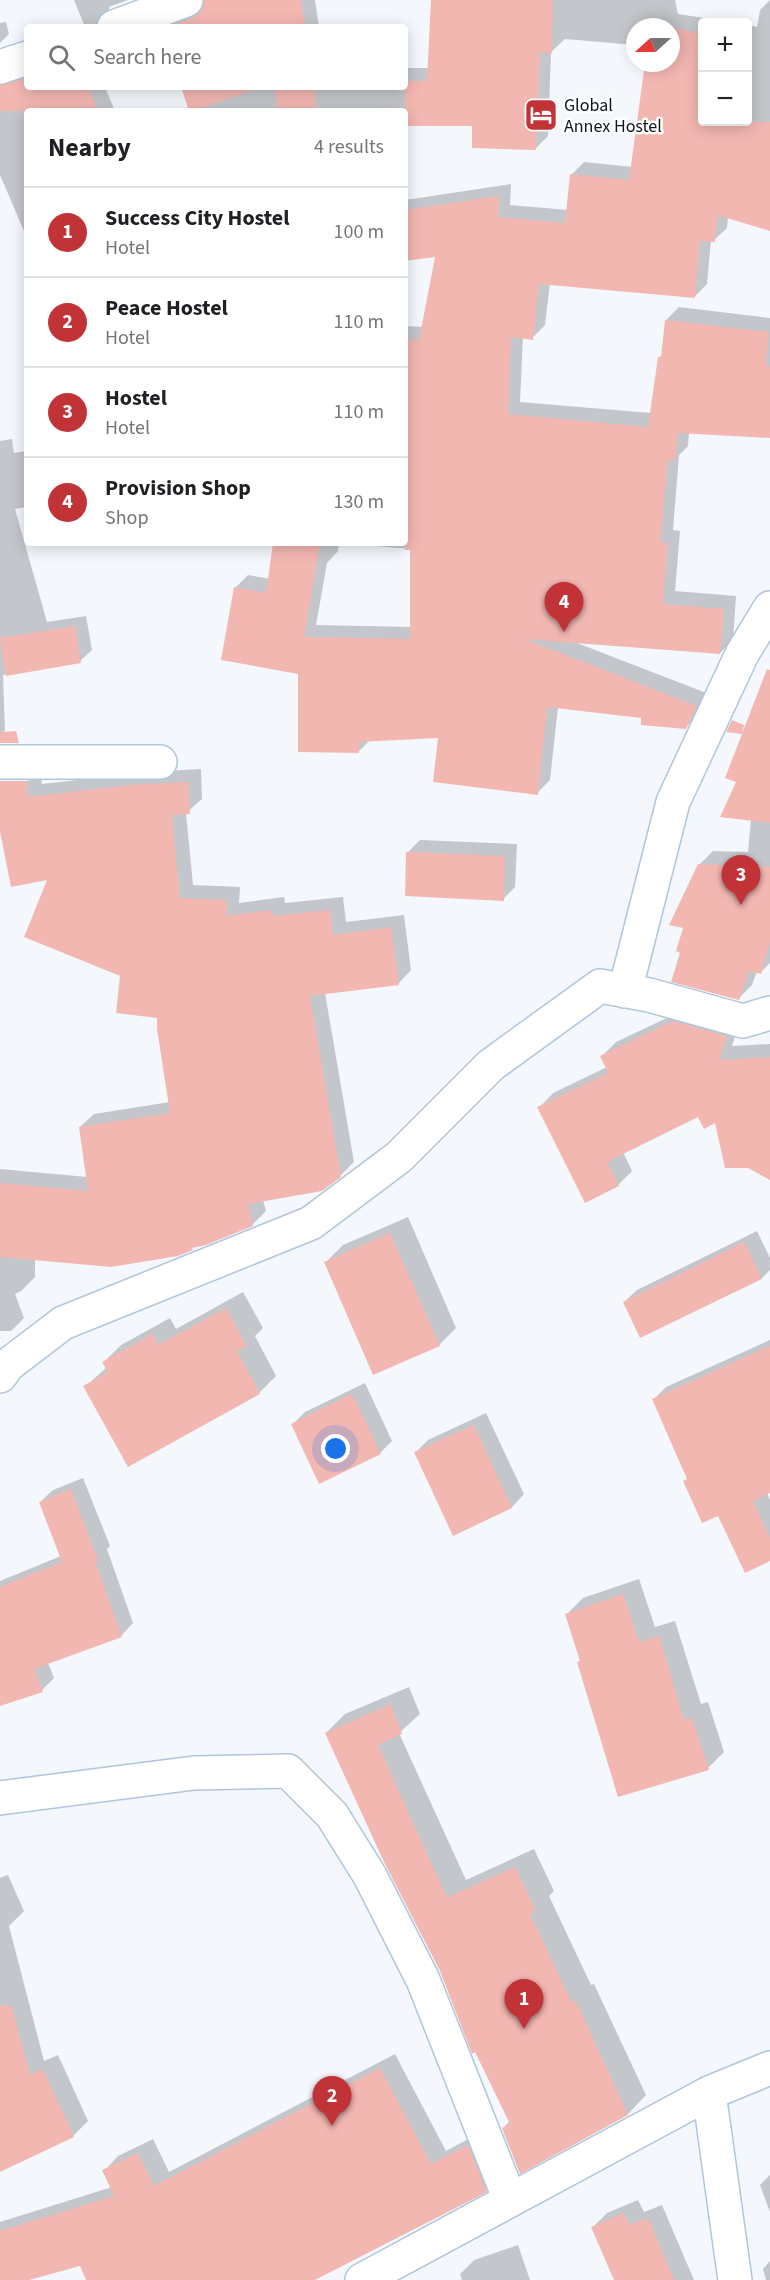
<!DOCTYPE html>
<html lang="en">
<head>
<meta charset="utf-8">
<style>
	:root { --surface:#fff; --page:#f6f6f6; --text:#202124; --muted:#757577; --line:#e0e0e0; --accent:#c23338 }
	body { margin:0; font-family:"Source Sans 3",sans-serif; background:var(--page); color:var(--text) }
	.controls { position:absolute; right:18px; top:18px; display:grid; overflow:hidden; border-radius:6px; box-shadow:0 3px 15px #0003 }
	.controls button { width:54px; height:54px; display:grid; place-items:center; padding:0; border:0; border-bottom:2px solid var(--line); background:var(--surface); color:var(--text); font:30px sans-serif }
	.compass { position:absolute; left:626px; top:18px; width:54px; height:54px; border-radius:50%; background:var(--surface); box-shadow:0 3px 15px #0003; rotate:249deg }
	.you { position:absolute; left:336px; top:1449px; width:21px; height:21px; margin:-15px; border:4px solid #fff; border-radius:50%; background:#1a73e8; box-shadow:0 0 0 9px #1a73e833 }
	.badge { display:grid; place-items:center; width:39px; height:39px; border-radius:50%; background:var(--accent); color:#fff; font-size:20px; font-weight:700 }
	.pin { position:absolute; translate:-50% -50px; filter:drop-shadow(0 2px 3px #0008) }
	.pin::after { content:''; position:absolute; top:32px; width:21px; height:18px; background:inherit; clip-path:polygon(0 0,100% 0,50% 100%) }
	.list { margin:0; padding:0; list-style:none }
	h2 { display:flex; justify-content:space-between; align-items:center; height:78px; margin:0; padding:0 24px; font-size:26px }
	h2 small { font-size:20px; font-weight:400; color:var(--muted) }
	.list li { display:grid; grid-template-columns:39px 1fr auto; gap:18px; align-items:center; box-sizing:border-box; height:90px; padding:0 24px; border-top:2px solid var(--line) }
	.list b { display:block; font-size:22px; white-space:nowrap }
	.list p { margin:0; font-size:20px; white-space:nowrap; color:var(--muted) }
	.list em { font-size:20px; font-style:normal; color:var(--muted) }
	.icon { flex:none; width:33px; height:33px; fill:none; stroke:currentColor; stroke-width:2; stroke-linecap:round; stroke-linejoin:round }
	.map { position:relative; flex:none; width:770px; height:2280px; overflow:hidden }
	.search { position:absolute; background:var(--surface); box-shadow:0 3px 15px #0003; left:24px; top:24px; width:384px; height:66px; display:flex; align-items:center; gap:15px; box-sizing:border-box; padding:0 21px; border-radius:6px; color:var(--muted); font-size:22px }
	.panel { position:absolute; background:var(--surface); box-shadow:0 3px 15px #0003; left:24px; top:108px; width:384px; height:438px; border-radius:6px }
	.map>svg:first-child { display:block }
</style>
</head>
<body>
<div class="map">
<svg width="770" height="2280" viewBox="0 0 770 2280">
	<rect width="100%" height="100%" fill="#f4f8fd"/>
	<!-- shadow -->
	<path fill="#0003" fill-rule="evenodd" d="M74,0H128L109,7V21L113,27H85Z
		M206,0H315L319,27H149L205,6Z
		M432,0H675L678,14L730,22H702V122H748V25L757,27L760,10L770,0V230L728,217L727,228L714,240H711L707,284L694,297L550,283L545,325L532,338L523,337L520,402L651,413L659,358L662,355L666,320L679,307L770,318V436L689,432L688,446L679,455L673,530L680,531L675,591L736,596L733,640L720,653L577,643L709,694L699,714L686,727L643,716L558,707L550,780L537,793L440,736L370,740L358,752L235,588L248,575L270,579L275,543H405V326L423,327L437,255L405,259V200L511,184L510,205L568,210L571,175L584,162L632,167L647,63H671V27H635V45L565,39L551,52L548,136L535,149L474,125L405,124V111H191L183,87H405V68H429ZM339,543L411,549L412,627L316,625L327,563L338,551Z
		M6,22L9,34L0,43V23Z
		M0,69L22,72L27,87H105L115,111H27V238L0,175Z
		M12,439L14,453L27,451V507L15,509L47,622L86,616L92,650L80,661L3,675L5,730L0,735V441Z
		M770,717V963L761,972L757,971L752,985L738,999L699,865L713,851L748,852L751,819Z
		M201,769L202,799L186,813L193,885L240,887L239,903L284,897L285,903L343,897L346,922L404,915L411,970L398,984L325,993L354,1162L340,1176L263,1200L266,1211L252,1225L196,1246L178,1255L35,1259V1277L21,1291L15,1294L24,1318L11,1331H0V1169L87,1177L80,1127L94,1114L170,1102L159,1016L121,975L49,878L0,824V793L8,785L41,778L42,784L146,772Z
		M420,840L517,844L515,887L503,899L408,852Z
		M688,1008L740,1022L732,1046L770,1044V1178L716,1121L699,1115L623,1152L632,1171L618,1185L539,1108L553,1093L607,1067L602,1056L616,1042Z
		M408,1217L456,1328L439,1345L326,1262L343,1245Z
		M757,1231L770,1258V1270L762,1278L641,1336L624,1302L637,1290Z
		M243,1292L263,1328L255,1336L276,1376L259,1393L128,1465L85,1387L107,1367L104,1362L121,1345L170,1318L176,1329Z
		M770,1340V1491L767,1493L770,1500V1559L685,1481L688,1478L654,1399L666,1387Z
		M365,1383L392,1441L380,1453L293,1424L305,1412Z
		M486,1413L524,1494L512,1507L454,1534L416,1452L428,1440Z
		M83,1478L110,1546L107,1549L133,1623L121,1636L48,1663L54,1678L42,1690L0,1705V1581L61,1556L40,1502L53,1490Z
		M639,1579L655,1627L675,1621L701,1704L708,1702L724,1752L708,1768L578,1662L581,1659L567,1614L583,1598Z
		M409,1687L420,1714L399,1733L466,1880L534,1849L554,1891L549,1896L591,1985L594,1984L646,2095L628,2114L521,2172L503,2128L510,2121L441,1971L326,1733L345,1714Z
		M8,1875L24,1911L9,1926L44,2061L58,2055L88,2121L73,2136L0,2170V1878Z
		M395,2054L446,2151L483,2131L500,2176L486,2190L311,2280H87L81,2264L23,2280H0V2222L112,2187L104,2171L118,2156L153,2139L169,2172Z
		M770,2175V2212L760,2185Z
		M638,2200L644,2212L662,2205L694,2280H615L593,2227L607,2213Z
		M518,2245L530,2280H462L460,2274L474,2260Z
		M770,2261V2280H766L763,2269Z"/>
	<!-- building -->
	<path fill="#f3b7b2" d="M204,0H301L305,27H167L193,18L200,12Z
		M431,0H553L552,53H540L536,150L472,148V126H405V81H427Z
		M671,28L702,33V122H770V231L717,215L715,242L700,241L695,298L539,284L533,340L511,337L508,414L648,427L658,357H661L665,320L769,332L766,365L770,367V438L678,433L675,461L668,460L660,542L668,543L663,604L724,609L720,654L524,639L697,706L686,729L641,725V718L547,707L538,795L433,782L438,738L359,742V753L298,752V674L221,660L234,587L266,593L273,543H320L304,637L410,639V550H405V339L419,340L435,257L405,261V210L499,196L498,217L565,223L570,174L629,180L645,63H671Z
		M27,78V87H88L98,111H0V85Z
		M181,87H263L192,111H189Z
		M274,87H314L317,111H278Z
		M75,626L81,663L6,676L0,638Z
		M767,669L770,670V823L720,817L736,782L725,778Z
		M732,720L744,725L742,734L726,732Z
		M16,731L19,743H0V732Z
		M0,781H26L29,797L131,785L188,782L190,814L172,815L180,898L227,900L226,916L271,910L272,916L330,910L333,935L391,927L399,985L310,996L341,1177L322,1191L248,1204L253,1226L206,1245L192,1248L193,1250L178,1256L111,1267L0,1257V1183L88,1191L79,1127L170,1113L157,1029V1018L116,1013L120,976L24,937L47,880L11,887L0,831Z
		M406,852L505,856L504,901L405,896Z
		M698,864L770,867V941L761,974L749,971L739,1000L671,982L680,953L676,951L683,928L669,925Z
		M673,1021L727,1036L719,1060L770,1057V1180L748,1168H725L715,1123L704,1129L698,1117L607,1162L619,1186L585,1203L537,1107L608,1073L600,1056Z
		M390,1233L440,1346L373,1375L324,1262Z
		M744,1242L762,1279L640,1338L623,1302Z
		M226,1308L247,1346L237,1351L260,1394L128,1467L83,1386L108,1372L102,1362L153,1334L158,1345Z
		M770,1346V1493L753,1501L770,1538V1561L745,1573L718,1516L702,1523L683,1481L687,1479L652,1399Z
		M352,1394L381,1454L319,1484L291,1424Z
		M474,1425L512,1508L453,1536L414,1452Z
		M71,1489L98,1560L95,1561L122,1637L34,1669L43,1692L0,1706V1587L62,1562L39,1502Z
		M623,1594L639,1642L659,1636L684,1720L692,1718L709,1770L618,1797L577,1662L580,1661L565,1614Z
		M391,1704L402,1734L378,1745L447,1898L515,1867L536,1911L530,1914L572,2003L576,2001L628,2115L520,2174L502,2128L510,2124L475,2052L472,2054L440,1971L384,1862L325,1733Z
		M11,2005L30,2075L43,2069L74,2137L0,2172V2006Z
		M380,2068L431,2164L468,2145L487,2192L315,2280H86L80,2266L29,2280H0V2231L114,2196L102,2170L138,2153L154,2186Z
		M624,2213L629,2225L648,2218L674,2280H614L591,2227Z"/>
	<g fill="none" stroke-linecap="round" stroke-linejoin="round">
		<!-- minor casing -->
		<g stroke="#afc6dc" stroke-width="36">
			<path id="minor" d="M114,27L186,0
				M0,67L27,58
				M0,762H160
				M625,991L673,802L742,654L770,608
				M0,1376L8,1365L63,1323L311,1223L399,1157L491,1065L600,986L649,995L743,1021L770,1013
				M0,1798L194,1773L288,1771L332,1815L370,1876L423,1980L510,2200
				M362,2280L709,2093
				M735,2280L709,2093L770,2068"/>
		</g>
		<!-- minor -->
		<use href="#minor" stroke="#fff" stroke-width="33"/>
	</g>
	<!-- icons -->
	<defs>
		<g id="hotel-square" transform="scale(1.725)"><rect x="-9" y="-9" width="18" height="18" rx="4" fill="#c23338" stroke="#fff"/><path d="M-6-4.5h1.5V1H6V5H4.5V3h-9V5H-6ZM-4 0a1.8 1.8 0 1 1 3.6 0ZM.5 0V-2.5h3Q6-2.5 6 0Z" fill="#fff"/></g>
	</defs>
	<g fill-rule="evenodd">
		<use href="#hotel-square" x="541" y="115"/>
	</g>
	<g text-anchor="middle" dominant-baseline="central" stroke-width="5" stroke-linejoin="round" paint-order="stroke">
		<!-- poi labels -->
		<g font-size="18" fill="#0e161e" stroke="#fff" text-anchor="start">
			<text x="564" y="105">Global<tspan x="564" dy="21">Annex Hostel</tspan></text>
		</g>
	</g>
</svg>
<div class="controls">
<button>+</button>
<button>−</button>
</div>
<svg class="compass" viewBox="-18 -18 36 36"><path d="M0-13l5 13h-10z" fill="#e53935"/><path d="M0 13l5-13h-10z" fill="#757577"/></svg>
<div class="you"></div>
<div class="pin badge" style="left:524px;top:2029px">1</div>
<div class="pin badge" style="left:332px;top:2126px">2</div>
<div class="pin badge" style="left:741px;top:905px">3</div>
<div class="pin badge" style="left:564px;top:632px">4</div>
<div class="search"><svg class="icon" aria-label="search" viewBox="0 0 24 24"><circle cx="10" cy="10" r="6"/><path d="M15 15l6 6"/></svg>Search here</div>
<section class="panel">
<h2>Nearby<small>4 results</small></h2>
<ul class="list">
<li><span class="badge">1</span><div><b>Success City Hostel</b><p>Hotel</p></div><em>100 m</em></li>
<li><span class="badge">2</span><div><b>Peace Hostel</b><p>Hotel</p></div><em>110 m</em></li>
<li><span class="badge">3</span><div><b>Hostel</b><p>Hotel</p></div><em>110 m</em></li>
<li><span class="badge">4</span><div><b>Provision Shop</b><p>Shop</p></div><em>130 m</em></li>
</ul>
</section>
</div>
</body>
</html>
